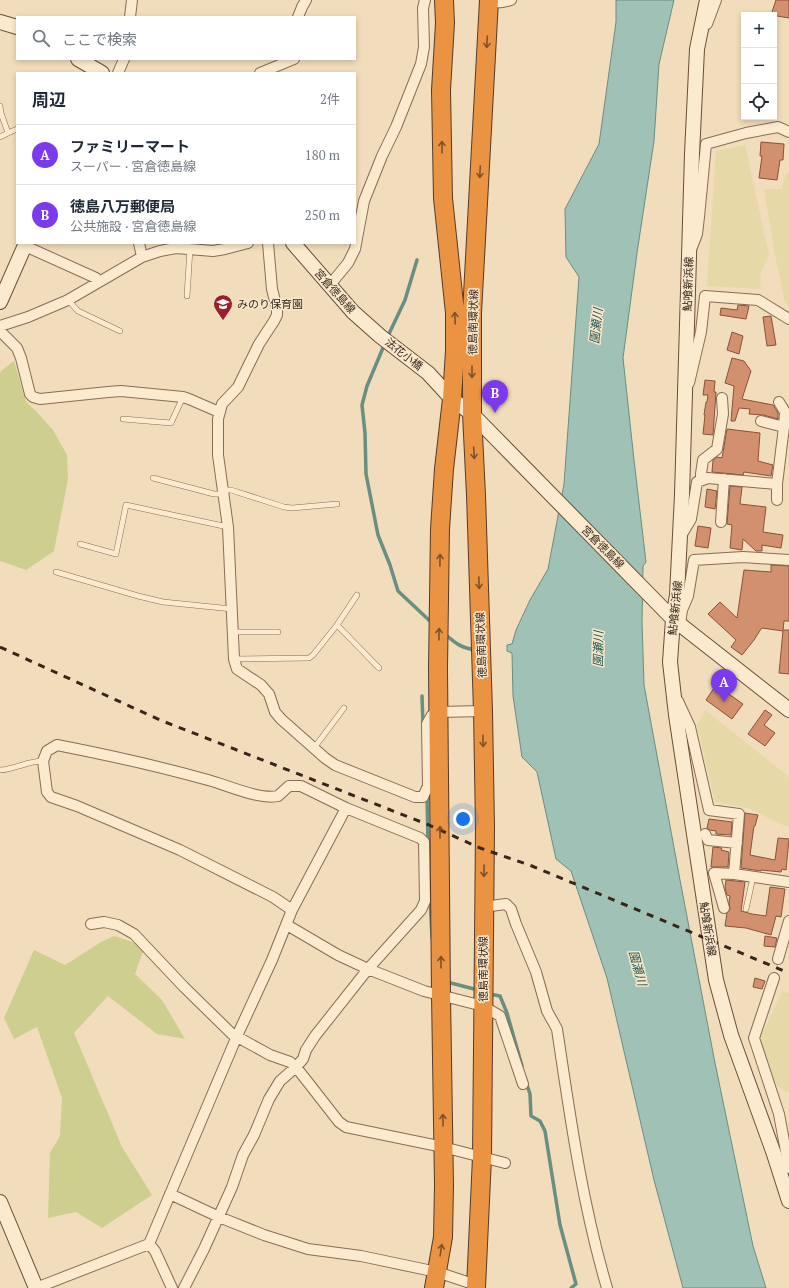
<!DOCTYPE html>
<html lang="ja">
<head>
<meta charset="utf-8">
<style>
	:root { --surface:#fff; --page:#f2f2f3; --text:#1f2937; --muted:#747a83; --line:#e0e1e3; --accent:#7c3aed }
	body { margin:0; font-family:"PT Serif","Noto Sans JP",serif; background:var(--page); color:var(--text) }
	.controls { position:absolute; right:12px; top:12px; display:grid; overflow:hidden; border-radius:0px; box-shadow:0 2px 6px #0003 }
	.controls button { width:36px; height:36px; display:grid; place-items:center; padding:0; border:0; border-bottom:1px solid var(--line); background:var(--surface); color:var(--text); font:20px sans-serif }
	.you { position:absolute; left:463px; top:819px; width:14px; height:14px; margin:-10px; border:3px solid #fff; border-radius:50%; background:#1a73e8; box-shadow:0 0 0 6px #1a73e833 }
	.badge { display:grid; place-items:center; width:26px; height:26px; border-radius:50%; background:var(--accent); color:#fff; font-size:13px; font-weight:700 }
	.pin { position:absolute; translate:-50% -33px; filter:drop-shadow(0 1px 2px #0008) }
	.pin::after { content:''; position:absolute; top:21px; width:14px; height:12px; background:inherit; clip-path:polygon(0 0,100% 0,50% 100%) }
	.list { margin:0; padding:0; list-style:none }
	h2 { display:flex; justify-content:space-between; align-items:center; height:52px; margin:0; padding:0 16px; font-size:17px }
	h2 small { font-size:13px; font-weight:400; color:var(--muted) }
	.list li { display:grid; grid-template-columns:26px 1fr auto; gap:12px; align-items:center; box-sizing:border-box; height:60px; padding:0 16px; border-top:1px solid var(--line) }
	.list b { display:block; font-size:15px; white-space:nowrap }
	.list p { margin:0; font-size:13px; white-space:nowrap; color:var(--muted) }
	.list em { font-size:13px; font-style:normal; color:var(--muted) }
	.icon { flex:none; width:22px; height:22px; fill:none; stroke:currentColor; stroke-width:2; stroke-linecap:round; stroke-linejoin:round }
	.map { position:relative; flex:none; width:789px; height:1288px; overflow:hidden }
	.search { position:absolute; background:var(--surface); box-shadow:0 2px 6px #0003; left:16px; top:16px; width:340px; height:44px; display:flex; align-items:center; gap:10px; box-sizing:border-box; padding:0 14px; border-radius:0px; color:var(--muted); font-size:15px }
	.panel { position:absolute; background:var(--surface); box-shadow:0 2px 6px #0003; left:16px; top:72px; width:340px; height:172px; border-radius:0px }
	.map>svg:first-child { display:block }
</style>
</head>
<body>
<div class="map">
<svg width="789" height="1288" viewBox="0 0 789 1288">
	<rect width="100%" height="100%" fill="#f1ddbb"/>
	<!-- farmland -->
	<path fill="#e7d8a8" d="M745,145L769,255L761,271L760,289L707,286L716,151Z
		M786,173L789,174V305L785,303L775,255L764,189H782Z
		M705,710L789,777V828L748,808L715,802L697,726Z
		M782,991L789,993V1093L775,1085L760,1039Z"/>
	<!-- green -->
	<path fill="#cdcf8f" d="M14,361L26,402L36,411L53,430L67,455L68,479L54,551L26,570L0,561V374L1,371Z
		M114,936L145,946L135,974L162,1000L185,1039L157,1034L108,996L74,1033L122,1147L152,1195L102,1228L76,1212L48,1218L50,1153L60,1136L62,1098L37,1027L14,1039L4,1018L34,950L65,965L101,942Z"/>
	<!-- water -->
	<path fill="#a0c1b5" stroke="#678f82" d="M616,0H674L659,64L654,141L637,253L623,358L634,460L646,562L643,566L642,622L644,685L680,880L715,1063L753,1246L766,1288H683L654,1180L607,978L571,871L556,859L537,772L522,757L513,696L512,653L507,651V645L512,644L516,630L530,600L548,569L564,484L579,277L566,257L565,209L599,144L616,22Z"/>
	<g fill="none" stroke-linecap="round" stroke-linejoin="round">
		<!-- stream -->
		<path stroke="#678f82" stroke-width="3.5" d="M387,338L405,300L417,260
			M385,343L367,386L362,405L365,433L366,474L378,535L390,565L398,591L432,623
			M445,634C455,643 461,648 476,650
			M422,696L423,725
			M427,795L428,843
			M430,897L432,937
			M447,982L478,990
			M489,994L500,996L507,1013L522,1066
			M526,1082L530,1094L531,1116L540,1121L545,1131L560,1225L576,1284L571,1288"/>
	</g>
	<!-- building -->
	<path fill="#d2906e" stroke="#8a5238" d="M776,0H789V18L771,15Z
		M761,142L784,144L783,160H780L777,180L759,178L762,156H760Z
		M738,305L749,306L746,319L720,315L721,308L737,310Z
		M771,316L776,345L767,346L763,317Z
		M732,332L743,336L739,354L727,350Z
		M732,358L744,361L751,371L742,399L773,405L778,413V419L763,415L749,414L750,409L739,408L735,421H731L734,386L725,383Z
		M705,380L715,381L714,392H716L713,435L703,434L705,415H704L706,402H707L708,395H703Z
		M727,429L760,433L758,461L773,465L771,476L744,472L743,475L712,472L713,460L717,457L722,458Z
		M730,486L742,487L740,504L766,507L763,532L783,535L781,548L762,545V551H756L743,539L742,550L730,548L732,525L727,524Z
		M707,489L717,491L715,509L705,507Z
		M698,526L711,528L708,548L695,546Z
		M771,565L789,566V621H784L783,630H789V674L779,673L783,631L762,628L761,629L754,640L742,655L731,647L736,640L708,614L720,602L737,618L744,570L771,572Z
		M716,685L743,704L732,719L706,700Z
		M765,710L772,715L764,725L775,733L765,746L748,734Z
		M745,813L758,815L755,826H754L750,855L775,860L778,838L789,839L786,870L782,869L781,872L761,870V871L741,868Z
		M709,819L732,822L731,835L716,834V831L710,830L707,828Z
		M713,847L722,848L721,850L729,852L728,867H711Z
		M726,880L745,882L741,911L752,914L766,916L770,887L785,889L781,917L776,916L771,935L746,928L725,926L727,913L730,909L729,902L730,896L727,895L725,888Z
		M765,936L777,938L775,947L764,946Z
		M755,978L765,981L762,989L753,987Z"/>
	<g fill="none" stroke-linecap="round" stroke-linejoin="round">
		<!-- lane casing -->
		<g stroke="#896c54" stroke-width="6">
			<path id="lane" d="M0,106L1,113L8,133L17,129
				M0,137L8,133
				M187,296L190,249
				M68,300L78,311L120,331
				M123,419L171,423L183,397
				M153,478L214,494H224
				M223,490H231L284,507L292,508L337,504
				M80,544L116,554L126,505L228,527
				M56,572L138,596L163,602L232,609
				M337,625L357,595
				M233,632H278
				M234,659L309,658L313,655L337,625L379,668
				M314,748L344,708
				M0,770C15,769 28,761 43,761
				M746,909L753,877"/>
		</g>
		<!-- street casing -->
		<g stroke="#896c54" stroke-width="12">
			<path id="street" d="M489,3L503,2L511,0
				M130,17L132,0
				M298,17L302,7L306,0
				M707,24L716,0
				M118,73L124,59
				M260,73L294,59
				M139,243L142,257
				M268,243L272,289L277,309V315L274,321L259,344L238,387L222,404L218,419V455L228,527L234,659L237,669L261,685L269,694L275,712L281,719L325,758L335,765L415,797H423L428,786L427,724L432,715L439,712L483,711
				M25,246L96,278L99,282
				M692,247L697,234L699,217L706,144L746,133L778,127L789,132
				M329,286L348,263L355,249L364,201L382,156L396,127L421,64L424,47L423,8L425,0
				M0,326L28,317L68,300L142,257L160,251L176,248L213,251L225,249L248,243
				M0,331L17,348L21,358L30,394L33,397L40,399L108,392L121,391L183,397L189,399L219,412
				M689,383L701,332L705,296L758,300L789,319
				M779,402L785,412L784,427
				M701,480V474L703,460L717,449L723,414L722,398
				M777,484V500
				M721,522L724,479
				M681,536L691,519L697,482L708,478L777,484L784,427L761,421
				M680,624L682,610L688,596L694,560L743,557L789,560
				M678,701L690,727L709,810L739,814L734,874L789,882
				M705,834L708,840L737,843
				M483,907L506,904L511,909L516,924L536,972L547,1011L557,1029C570,1116 582,1203 607,1288
				M724,908L714,873L734,874
				M91,924L104,922L118,925L134,934L184,987L232,1034L270,1055L290,1062L296,1067L339,1122L346,1127L443,1147L505,1163
				M287,925L338,955L368,969L424,991L483,1006L500,1016L523,1084
				M778,959L789,921
				M774,978L754,1038L779,1114L789,1168
				M170,1194L219,1217L264,1235L308,1249L361,1256L437,1272L479,1286
				M149,1244L155,1251L172,1288
				M36,1288L149,1244L237,1036L272,960L292,910L346,808
				M184,1288L204,1249L232,1187L243,1155L254,1135L269,1099L280,1081L296,1067L303,1059L306,1050L315,1036L368,969L421,910L425,901L424,842L420,838L346,808L301,786H289L278,796C259,800 227,785 208,780C158,766 108,755 57,745L47,751L43,761L47,792L51,797L77,806L180,850L273,897L292,910"/>
		</g>
		<!-- secondary casing -->
		<g stroke="#6b4d37" stroke-width="16">
			<path id="secondary" d="M707,0L697,49L692,154L682,495L677,595L673,619L670,662L676,715L716,980L731,1035L774,1154L789,1201
				M0,22L17,27
				M78,59L102,73
				M293,243L353,312L380,336L428,373L452,399L472,414L673,619L789,710
				M0,302L26,243
				M0,1202L36,1288"/>
		</g>
		<!-- highway casing -->
		<g stroke="#563a29" stroke-width="20">
			<path id="highway" d="M434,1288L443,1237L444,1185L441,995L438,668L440,529L444,469L452,399L455,351V313L443,198L441,90L445,23L444,0
				M476,1288L482,1157L485,828L483,711L476,495L472,414V313L489,0"/>
		</g>
		<!-- lane -->
		<use href="#lane" stroke="#fbeace" stroke-width="5"/>
		<!-- street -->
		<use href="#street" stroke="#fbeace" stroke-width="10"/>
		<!-- secondary -->
		<use href="#secondary" stroke="#fbeace" stroke-width="14"/>
		<!-- highway -->
		<use href="#highway" stroke="#e99343" stroke-width="18"/>
		<!-- rail -->
		<path stroke="#37261a" stroke-width="3" stroke-dasharray="7 7" stroke-linecap="butt" d="M0,647L160,720L429,825L480,848L532,866L789,973"/>
	</g>
	<!-- one-way arrows -->
	<defs><path id="oneway-shaft" d="M-6 0H5M1.5-3L5.5 0L1.5 3" fill="none" stroke-width="1.6" stroke-linecap="round" stroke-linejoin="round"/></defs>
	<g stroke="#7e522a">
		<use href="#oneway-shaft" transform="translate(487 42) rotate(93)"/>
		<use href="#oneway-shaft" transform="translate(442 147) rotate(-91)"/>
		<use href="#oneway-shaft" transform="translate(480 172) rotate(93)"/>
		<use href="#oneway-shaft" transform="translate(455 318) rotate(-92)"/>
		<use href="#oneway-shaft" transform="translate(472 372) rotate(90)"/>
		<use href="#oneway-shaft" transform="translate(474 453) rotate(87)"/>
		<use href="#oneway-shaft" transform="translate(440 560) rotate(-89)"/>
		<use href="#oneway-shaft" transform="translate(479 583) rotate(88)"/>
		<use href="#oneway-shaft" transform="translate(439 634) rotate(-89)"/>
		<use href="#oneway-shaft" transform="translate(483 741) rotate(89)"/>
		<use href="#oneway-shaft" transform="translate(440 832) rotate(-90)"/>
		<use href="#oneway-shaft" transform="translate(484 871) rotate(91)"/>
		<use href="#oneway-shaft" transform="translate(441 962) rotate(-90)"/>
		<use href="#oneway-shaft" transform="translate(443 1120) rotate(-91)"/>
		<use href="#oneway-shaft" transform="translate(441 1250) rotate(-81)"/>
	</g>
	<!-- icons -->
	<defs>
		<g id="school-pin" transform="scale(1)"><path d="M0 17L-7.5 6A9.5 9.5 0 1 1 7.5 6Z" fill="#9d1f2a" stroke="#f8e7cb"/><path d="M0-5L7-2L0 1L-7-2ZM-4 1L0 2.5L4 1V4Q0 6-4 4Z" fill="#fff"/></g>
	</defs>
	<g fill-rule="evenodd">
		<use href="#school-pin" x="223" y="304"/>
	</g>
	<g text-anchor="middle" dominant-baseline="central" stroke-width="3" stroke-linejoin="round" paint-order="stroke">
		<!-- street labels -->
		<g font-size="11" fill="#37261a" stroke="#f8e7cb">
			<text transform="translate(688 284) rotate(-88)">鮎喰新浜線</text>
			<text transform="translate(335 291) rotate(48)">宮倉徳島線</text>
			<text transform="translate(473 322) rotate(-89)">徳島南環状線</text>
			<text transform="translate(404 354) rotate(38)">法花小橋</text>
			<text transform="translate(603 547) rotate(45)">宮倉徳島線</text>
			<text transform="translate(675 608) rotate(-84)">鮎喰新浜線</text>
			<text transform="translate(481 645) rotate(-92)">徳島南環状線</text>
			<text transform="translate(708 929) rotate(81)">鮎喰新浜線</text>
			<text transform="translate(483 969) rotate(-90)">徳島南環状線</text>
		</g>
		<!-- poi labels -->
		<g font-size="11" fill="#37261a" stroke="#f8e7cb" text-anchor="start">
			<text x="237" y="304">みのり保育園</text>
		</g>
		<!-- water labels -->
		<g font-size="12" font-style="italic" fill="#285851" stroke="#f8e7cb">
			<text transform="translate(596 326) rotate(-84)">園瀬川</text>
			<text transform="translate(598 649) rotate(-89)">園瀬川</text>
			<text transform="translate(638 968) rotate(75)">園瀬川</text>
		</g>
	</g>
</svg>
<div class="controls">
<button>+</button>
<button>−</button>
<button><svg class="icon" aria-label="locate" viewBox="0 0 24 24"><circle cx="12" cy="12" r="6"/><path d="M12 2v4M12 18v4M2 12h4M18 12h4"/></svg></button>
</div>
<div class="you"></div>
<div class="pin badge" style="left:724px;top:702px">A</div>
<div class="pin badge" style="left:495px;top:413px">B</div>
<div class="search"><svg class="icon" aria-label="search" viewBox="0 0 24 24"><circle cx="10" cy="10" r="6"/><path d="M15 15l6 6"/></svg>ここで検索</div>
<section class="panel">
<h2>周辺<small>2件</small></h2>
<ul class="list">
<li><span class="badge">A</span><div><b>ファミリーマート</b><p>スーパー · 宮倉徳島線</p></div><em>180 m</em></li>
<li><span class="badge">B</span><div><b>徳島八万郵便局</b><p>公共施設 · 宮倉徳島線</p></div><em>250 m</em></li>
</ul>
</section>
</div>
</body>
</html>
